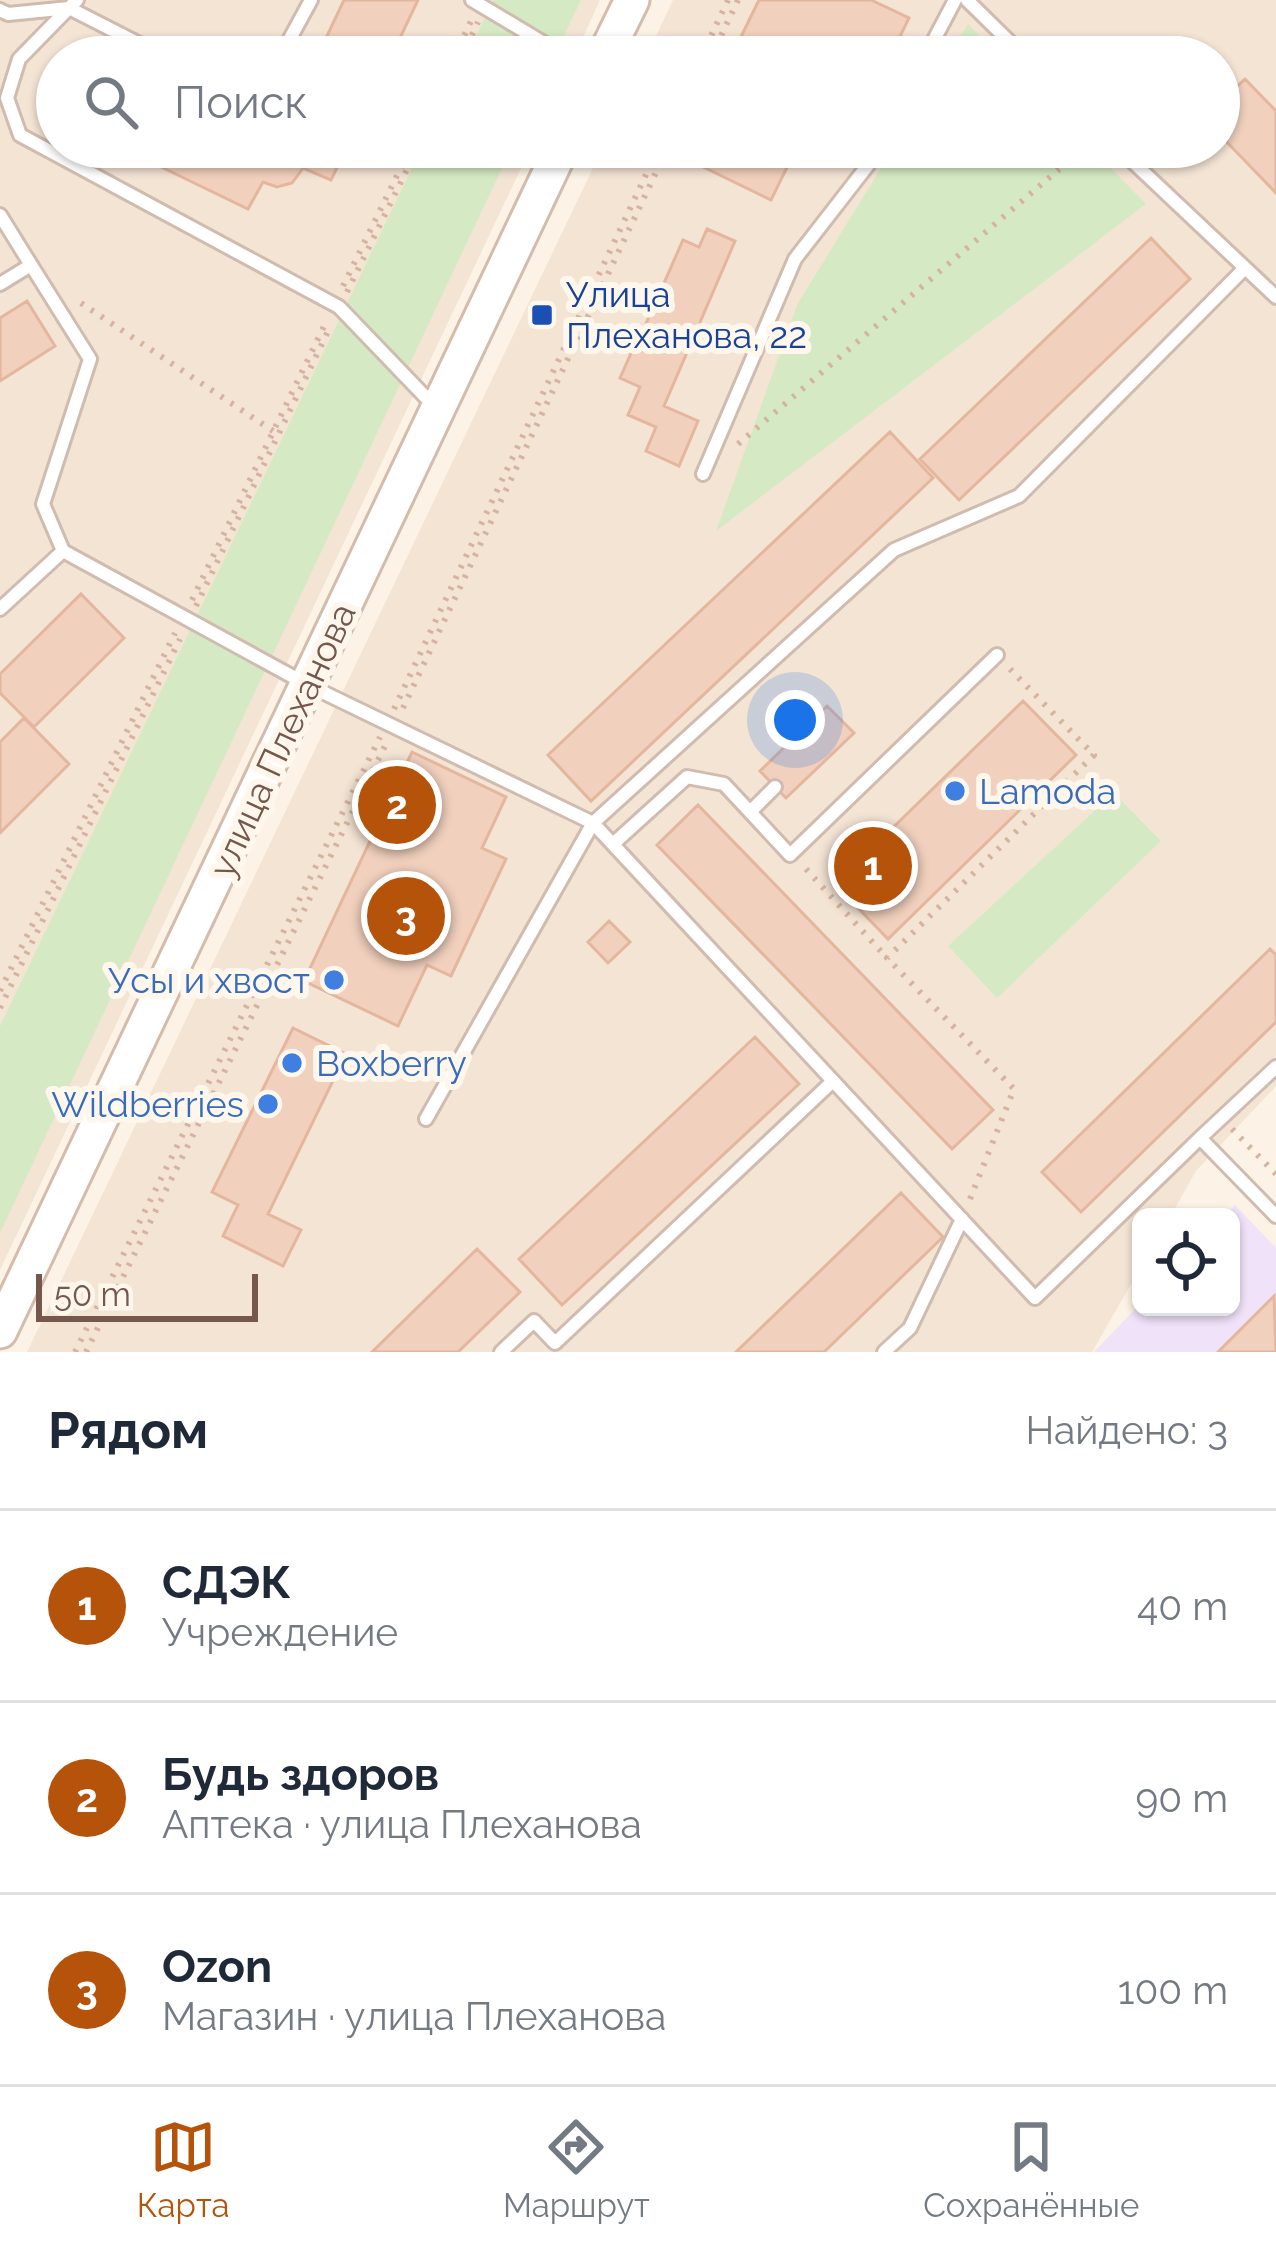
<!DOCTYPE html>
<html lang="ru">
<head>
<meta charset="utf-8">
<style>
	:root { --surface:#fff; --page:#f6f6f7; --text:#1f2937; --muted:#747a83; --line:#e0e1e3; --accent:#b45309 }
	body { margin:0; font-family:Raleway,sans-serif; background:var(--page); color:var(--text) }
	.controls { position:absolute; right:36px; bottom:36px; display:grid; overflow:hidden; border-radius:18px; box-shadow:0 3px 9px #0004 }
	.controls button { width:108px; height:108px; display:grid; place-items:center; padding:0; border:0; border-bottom:3px solid var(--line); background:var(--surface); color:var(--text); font:60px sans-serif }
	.scale { position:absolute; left:36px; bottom:30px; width:222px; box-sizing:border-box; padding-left:12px; border:6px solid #75584b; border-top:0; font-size:33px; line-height:42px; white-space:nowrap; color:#75584b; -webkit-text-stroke:9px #fff7ec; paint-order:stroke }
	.you { position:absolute; left:795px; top:720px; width:42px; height:42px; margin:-30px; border:9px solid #fff; border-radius:50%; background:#1a73e8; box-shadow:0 0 0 18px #1a73e833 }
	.badge { display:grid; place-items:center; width:78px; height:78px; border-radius:50%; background:var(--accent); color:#fff; font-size:39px; font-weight:700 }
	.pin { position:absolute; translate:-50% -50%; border:6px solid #fff; box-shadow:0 3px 12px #0006 }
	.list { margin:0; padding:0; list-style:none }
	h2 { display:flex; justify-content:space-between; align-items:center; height:156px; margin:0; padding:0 48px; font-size:51px }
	h2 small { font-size:39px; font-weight:400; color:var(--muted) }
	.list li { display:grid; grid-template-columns:78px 1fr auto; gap:36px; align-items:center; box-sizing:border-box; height:192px; padding:0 48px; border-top:3px solid var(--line) }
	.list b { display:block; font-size:45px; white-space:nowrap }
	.list p { margin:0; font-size:39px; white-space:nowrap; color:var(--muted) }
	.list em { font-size:39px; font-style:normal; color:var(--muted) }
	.icon { flex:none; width:66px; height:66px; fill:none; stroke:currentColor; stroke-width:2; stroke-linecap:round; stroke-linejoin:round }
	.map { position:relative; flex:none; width:1276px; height:1352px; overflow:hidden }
	.search { position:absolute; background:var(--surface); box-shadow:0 3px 9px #0004; left:36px; right:36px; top:36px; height:132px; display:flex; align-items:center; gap:30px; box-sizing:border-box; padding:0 42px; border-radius:66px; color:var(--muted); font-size:45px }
	.sheet { height:732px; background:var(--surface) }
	nav { display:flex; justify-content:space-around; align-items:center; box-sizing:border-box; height:168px; border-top:3px solid var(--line); background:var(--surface); font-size:33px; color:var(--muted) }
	nav a { display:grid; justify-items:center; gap:6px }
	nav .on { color:var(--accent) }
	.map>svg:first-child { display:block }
</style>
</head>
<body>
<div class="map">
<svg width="1276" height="1352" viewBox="0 0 1276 1352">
	<rect width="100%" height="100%" fill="#fcf3e6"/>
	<!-- residential -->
	<path fill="#f4e4d4" d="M0,0H600L574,57H57V147H531L0,1270Z
		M673,0H1276V1086L1196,1171L1170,1217H1141V1267L1092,1352H27L603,147H1219V57H646Z"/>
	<!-- education -->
	<path fill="#f0e2f9" d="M1235,1205L1276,1248V1352H1094L1141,1303V1307H1231V1217H1224Z"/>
	<!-- green -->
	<path fill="#d5eac4" d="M493,0H581L554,57H466Z
		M968,24L1001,57H948Z
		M422,147H512L0,1233V1026Z
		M894,147H1090L1146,204L716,531L798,303Z
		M1114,793L1161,841L997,998L948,946Z"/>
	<!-- building -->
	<path fill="#f1d0bd" stroke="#e4b69e" stroke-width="3" d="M344,0H418L391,57H317Z
		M759,0H871L909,18L890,57H731Z
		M1245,79L1276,111V193L1219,134V104Z
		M120,147H265L272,150L273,147H347L331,180L303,168L292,183L277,187L263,182L248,209Z
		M688,147H797L771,200L683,157Z
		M801,147H847L838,165Z
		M707,229L735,241L664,406L698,421L679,466L646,451L656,427L628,415L640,387L620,378L636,342L652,349L659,332L645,326L683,240L699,247Z
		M1151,238L1190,279L959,500L920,459Z
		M27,301L55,346L0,381V318Z
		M890,432L933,478L591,801L548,755Z
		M81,594L124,638L34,727L0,693V674Z
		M1023,701L1076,755L888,939L835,884Z
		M827,706L854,733L786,798L760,771Z
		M24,718L69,764L0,833V742Z
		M412,752L506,797L482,848L506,859L451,976L427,965L398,1026L304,981Z
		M698,805L993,1110L952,1149L657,845Z
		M609,921L630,942L608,963L588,942Z
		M1270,949L1276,955V1022L1081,1212L1042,1172Z
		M293,1028L346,1054L268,1214L301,1230L283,1266L223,1236L238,1205L212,1192Z
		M755,1037L799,1084L562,1305L519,1259Z
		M901,1193L943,1237L824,1352H736Z
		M477,1249L520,1292L458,1352H372Z
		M1274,1296L1276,1352H1218Z"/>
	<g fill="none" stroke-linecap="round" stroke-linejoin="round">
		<!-- lane casing -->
		<g stroke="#d0bcaf" stroke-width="18">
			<path id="lane" d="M77,0L69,8L165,57
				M472,0L567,57
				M967,0L1025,57
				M0,10L8,14L69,8L19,59L7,98L20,135L339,307L436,408
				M280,57L311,0
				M925,57L955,0
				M1117,147L1276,297
				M0,215L31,265
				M0,284L31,265L90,359L43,504L63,551
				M703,474L795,259L868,165L878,147
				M0,609L63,551L308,685L593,823L1035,1298L1200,1138L1276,1216
				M750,812L775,787
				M613,844L687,777L724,784L790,855L997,655
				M426,1119L593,823L894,550L1019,496L1245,268
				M1200,1138L1276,1067
				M501,1352L534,1321L555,1343L833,1081
				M884,1352L910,1328L962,1219"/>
		</g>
		<!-- secondary casing -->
		<g stroke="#d3bcac" stroke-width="39">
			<path id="secondary" d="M604,57L632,0
				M0,1331L562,147"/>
		</g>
		<!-- path -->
		<path stroke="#d6b3a0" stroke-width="6" stroke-dasharray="3 9" stroke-linecap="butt" d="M454,57L472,19
			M462,57L478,22
			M701,57L728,0
			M711,57L738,0
			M343,286L411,147
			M347,292L418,147
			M81,303L273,431
			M738,444L1085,147
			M192,600L327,320
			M196,606L331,325
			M403,708L668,147
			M394,709L659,147
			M806,869L887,958
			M0,991L175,633
			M0,1008L180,639
			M1232,1129L1276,1174
			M970,1199L1014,1089L887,958L1094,755L1009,668
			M75,1352L380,737
			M86,1352L387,742"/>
		<!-- lane -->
		<use href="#lane" stroke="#fff" stroke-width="12"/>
		<!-- secondary -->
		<use href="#secondary" stroke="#fff" stroke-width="33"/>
	</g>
	<!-- markers -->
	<rect fill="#1a4fb4" stroke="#fff7ec" stroke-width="4.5" x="530" y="303" width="24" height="24" rx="6"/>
	<g fill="#3f7fe0" stroke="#fff7ec" stroke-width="4.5">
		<circle cx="955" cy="791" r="12"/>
		<circle cx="334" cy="980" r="12"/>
		<circle cx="292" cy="1063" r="12"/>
		<circle cx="268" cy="1104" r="12"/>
	</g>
	<g text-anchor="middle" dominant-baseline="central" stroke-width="12" stroke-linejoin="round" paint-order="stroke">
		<!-- transit labels -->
		<g font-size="36" fill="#164399" stroke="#fff7ec" text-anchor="start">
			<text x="566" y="294">Улица<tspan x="566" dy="41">Плеханова, 22</tspan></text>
		</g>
		<!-- street labels -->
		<g font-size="36" fill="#75584b" stroke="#fff7ec">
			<text transform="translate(282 740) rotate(-65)">улица Плеханова</text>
		</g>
		<!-- shop labels -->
		<g font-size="36" fill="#366cbe" stroke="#fff7ec" text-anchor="start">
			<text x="979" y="791">Lamoda</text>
			<text x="310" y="980" text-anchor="end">Усы и хвост</text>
			<text x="316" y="1063">Boxberry</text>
			<text x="244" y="1104" text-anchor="end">Wildberries</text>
		</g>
	</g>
</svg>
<div class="controls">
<button><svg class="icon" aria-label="locate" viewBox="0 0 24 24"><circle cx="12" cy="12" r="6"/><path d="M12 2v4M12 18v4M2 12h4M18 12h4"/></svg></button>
</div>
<div class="scale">50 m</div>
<div class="you"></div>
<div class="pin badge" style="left:873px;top:866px">1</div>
<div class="pin badge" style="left:397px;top:805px">2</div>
<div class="pin badge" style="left:406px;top:916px">3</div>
<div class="search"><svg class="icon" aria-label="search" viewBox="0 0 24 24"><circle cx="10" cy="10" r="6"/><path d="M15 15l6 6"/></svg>Поиск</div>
</div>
<section class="sheet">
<h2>Рядом<small>Найдено: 3</small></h2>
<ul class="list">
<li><span class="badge">1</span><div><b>СДЭК</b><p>Учреждение</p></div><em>40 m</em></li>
<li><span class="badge">2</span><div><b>Будь здоров</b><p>Аптека · улица Плеханова</p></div><em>90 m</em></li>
<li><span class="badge">3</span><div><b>Ozon</b><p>Магазин · улица Плеханова</p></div><em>100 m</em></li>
</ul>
</section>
<nav>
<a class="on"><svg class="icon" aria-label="map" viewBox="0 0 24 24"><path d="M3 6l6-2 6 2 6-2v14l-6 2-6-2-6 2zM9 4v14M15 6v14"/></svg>Карта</a>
<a><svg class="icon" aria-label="directions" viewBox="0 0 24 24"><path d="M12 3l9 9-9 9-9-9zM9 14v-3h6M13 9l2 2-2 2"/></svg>Маршрут</a>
<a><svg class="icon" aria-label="saved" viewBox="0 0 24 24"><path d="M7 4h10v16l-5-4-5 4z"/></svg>Сохранённые</a>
</nav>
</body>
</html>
